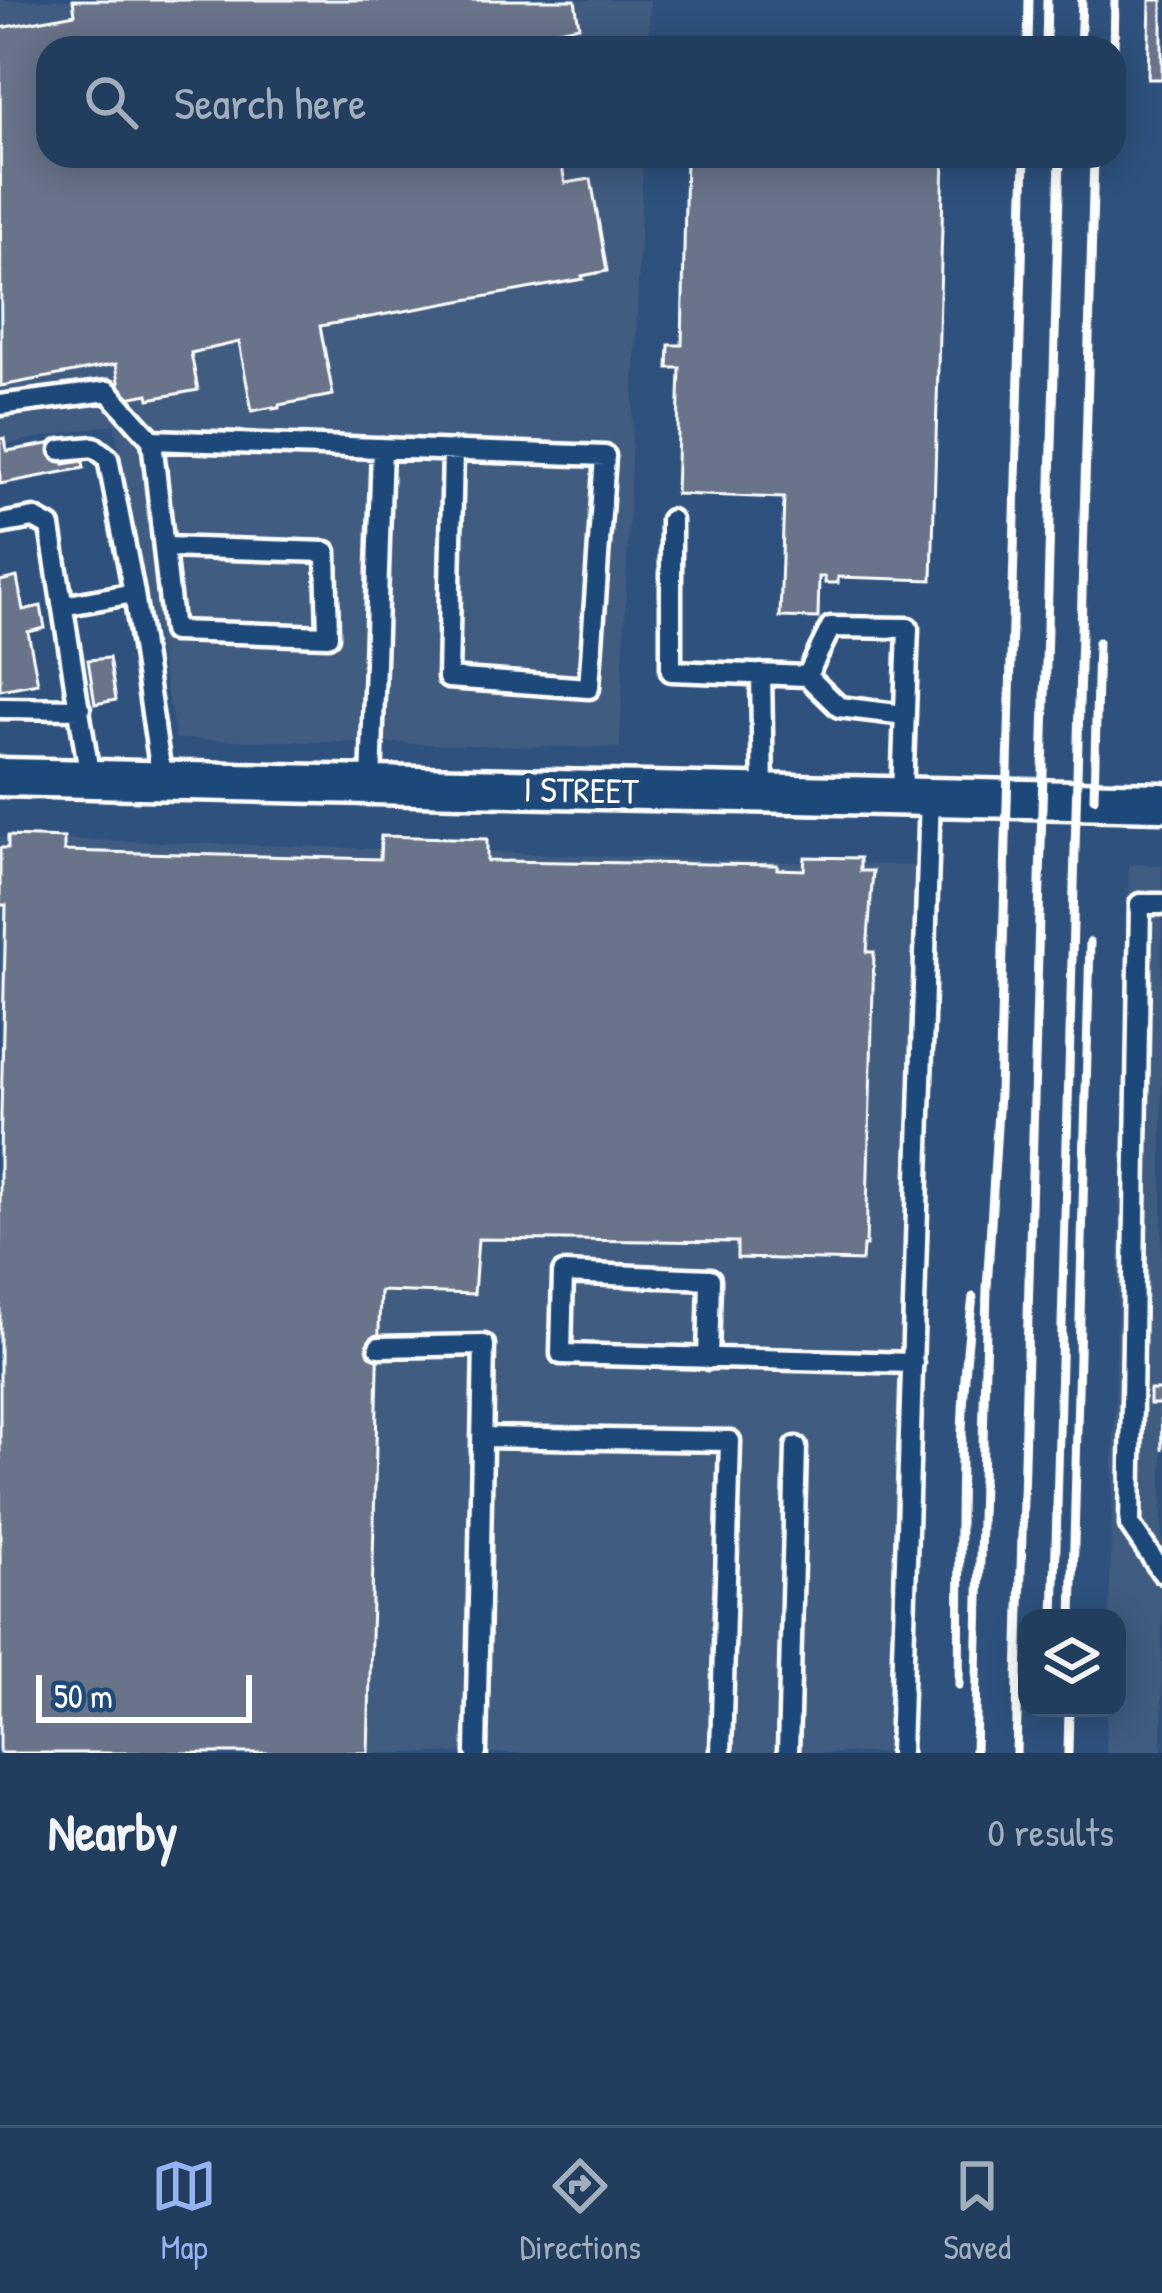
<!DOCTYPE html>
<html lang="en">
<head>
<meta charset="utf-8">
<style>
	:root { --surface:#223e5e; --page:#2a4564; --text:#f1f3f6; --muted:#a2aebc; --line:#3f5773; --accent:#95b2f1 }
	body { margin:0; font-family:"Patrick Hand",sans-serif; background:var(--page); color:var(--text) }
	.controls { position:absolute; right:36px; bottom:36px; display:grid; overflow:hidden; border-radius:24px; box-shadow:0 6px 30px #0003 }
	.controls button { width:108px; height:108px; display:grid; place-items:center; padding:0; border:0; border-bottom:3px solid var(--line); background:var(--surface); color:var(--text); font:60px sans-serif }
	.scale { position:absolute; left:36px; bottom:30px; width:216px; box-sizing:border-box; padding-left:12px; border:6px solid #fff; border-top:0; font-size:33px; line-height:42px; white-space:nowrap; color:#fff; -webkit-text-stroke:9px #1f4a7a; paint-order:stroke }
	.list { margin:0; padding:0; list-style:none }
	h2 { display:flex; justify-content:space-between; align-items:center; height:156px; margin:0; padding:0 48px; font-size:51px }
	h2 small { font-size:39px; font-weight:400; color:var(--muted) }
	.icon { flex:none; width:66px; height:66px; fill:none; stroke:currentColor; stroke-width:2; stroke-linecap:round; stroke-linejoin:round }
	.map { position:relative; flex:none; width:1162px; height:1753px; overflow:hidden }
	.search { position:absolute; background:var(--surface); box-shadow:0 6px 30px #0003; left:36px; right:36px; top:36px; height:132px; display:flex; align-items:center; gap:30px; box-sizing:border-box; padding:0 42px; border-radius:36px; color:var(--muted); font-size:45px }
	.sheet { height:372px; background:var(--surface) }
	nav { display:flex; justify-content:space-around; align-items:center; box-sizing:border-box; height:168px; border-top:3px solid var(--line); background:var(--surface); font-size:33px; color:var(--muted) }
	nav a { display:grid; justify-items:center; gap:6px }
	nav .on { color:var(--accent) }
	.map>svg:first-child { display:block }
</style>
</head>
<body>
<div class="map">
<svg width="1162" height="1753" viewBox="0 0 1162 1753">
	<rect width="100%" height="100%" fill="#2e527d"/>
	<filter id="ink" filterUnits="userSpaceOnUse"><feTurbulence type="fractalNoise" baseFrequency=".00833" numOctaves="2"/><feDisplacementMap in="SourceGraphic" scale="24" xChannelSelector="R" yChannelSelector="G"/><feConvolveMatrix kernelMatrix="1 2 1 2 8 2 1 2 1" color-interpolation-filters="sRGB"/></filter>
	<g filter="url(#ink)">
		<!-- built -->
		<path fill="#405c81" d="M0,0H650L648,48H48V156H643L620,748L176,739L114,424L0,445Z
			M0,837L920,866L893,1753H0Z
			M1129,864L1162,865V1753H1106L1107,1708H1117V1618H1109Z"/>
		<!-- building -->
		<path fill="#697389" stroke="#fff" stroke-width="3" d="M73,0H575L579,26L537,34L540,48H48V156H560L565,183L591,179L607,271L582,276L583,279L320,326L333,395L279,405V408L273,409V407L252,411L239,342L191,353L198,390L149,399L148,394L122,399L116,364L1,386L0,28L75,14Z
			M1150,0H1162V79H1148Z
			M686,156H944L932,580L838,577V583H825V577H819L818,618L780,617L784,498L676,494L680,368H668L669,345H682Z
			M5,438L7,451L60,442L64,464L83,461L84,468L0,484V439Z
			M17,577L23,610L41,606L45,628L28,632L38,683L0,690V581Z
			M109,658L116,700L95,704L88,660Z
			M8,836L64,838V851L380,859L381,836L487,839V861L777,865V869L804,870L805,857L860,858V871H873L867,952H874L866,1246H863L862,1261L737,1258V1242L478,1239L474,1294L380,1291L368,1753H0V1155L6,905H0V848H8Z
			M1162,1377V1450L1161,1404H1150V1390H1162Z"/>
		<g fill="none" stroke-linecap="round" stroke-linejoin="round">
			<!-- service casing -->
			<g stroke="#fff" stroke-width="27">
				<path id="service" d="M0,405L108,391L152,440L605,456L589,688L448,678L453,451
					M152,440L173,631L328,636L326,552L164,547
					M61,450L94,447L108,458L134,593L162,780
					M671,520V671L807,676L831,627L908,628L902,795
					M0,524L34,518L50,527L90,779
					M63,606L134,593
					M761,674L763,793
					M807,676L839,707L905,715
					M0,708L80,709
					M371,785L382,448
					M1162,904H1140L1130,1525L1162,1572
					M379,1347L484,1345L476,1753
					M708,1359L710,1279L563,1273L561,1354L913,1363
					M482,1437L730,1441L721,1753
					M788,1753L796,1447
					M900,1753L930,795"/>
			</g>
			<!-- minor casing -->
			<g stroke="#fff" stroke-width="45">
				<path id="minor" d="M0,777L1162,802"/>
			</g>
			<!-- service -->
			<use href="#service" stroke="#1f4a7a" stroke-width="18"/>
			<!-- minor -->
			<use href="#minor" stroke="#1f4a7a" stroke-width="36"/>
			<!-- rail -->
			<path stroke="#fff" stroke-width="9" d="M1028,48L1029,0
				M1046,48L1047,0
				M1080,48L1082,0
				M1114,50L1115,0
				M1094,798L1098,642
				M1054,1618L1094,156
				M1072,1618L1090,942
				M959,1685C961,1556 956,1425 973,1297
				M975,1753L987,1289L999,1094L1025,156
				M1016,1753L1060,156
				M1068,1753L1069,1708"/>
		</g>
	</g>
	<g text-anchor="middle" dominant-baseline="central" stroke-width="10" stroke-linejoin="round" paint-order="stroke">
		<!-- street labels -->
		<g font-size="36" fill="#fff" stroke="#1f4a7a">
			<text transform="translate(581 789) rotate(1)">I STREET</text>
		</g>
	</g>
</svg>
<div class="controls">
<button><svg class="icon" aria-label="layers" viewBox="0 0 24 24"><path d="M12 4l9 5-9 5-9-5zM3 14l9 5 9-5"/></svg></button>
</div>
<div class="scale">50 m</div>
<div class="search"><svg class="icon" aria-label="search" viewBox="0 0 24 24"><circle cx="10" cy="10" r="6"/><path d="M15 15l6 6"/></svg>Search here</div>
</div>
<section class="sheet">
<h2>Nearby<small>0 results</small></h2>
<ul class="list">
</ul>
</section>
<nav>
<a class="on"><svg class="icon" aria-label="map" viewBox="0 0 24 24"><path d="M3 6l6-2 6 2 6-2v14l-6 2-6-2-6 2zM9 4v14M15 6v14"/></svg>Map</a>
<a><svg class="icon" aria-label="directions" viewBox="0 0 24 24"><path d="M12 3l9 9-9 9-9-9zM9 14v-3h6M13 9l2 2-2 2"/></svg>Directions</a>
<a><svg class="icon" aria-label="saved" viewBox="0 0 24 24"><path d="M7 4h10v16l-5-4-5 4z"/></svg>Saved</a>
</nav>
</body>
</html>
